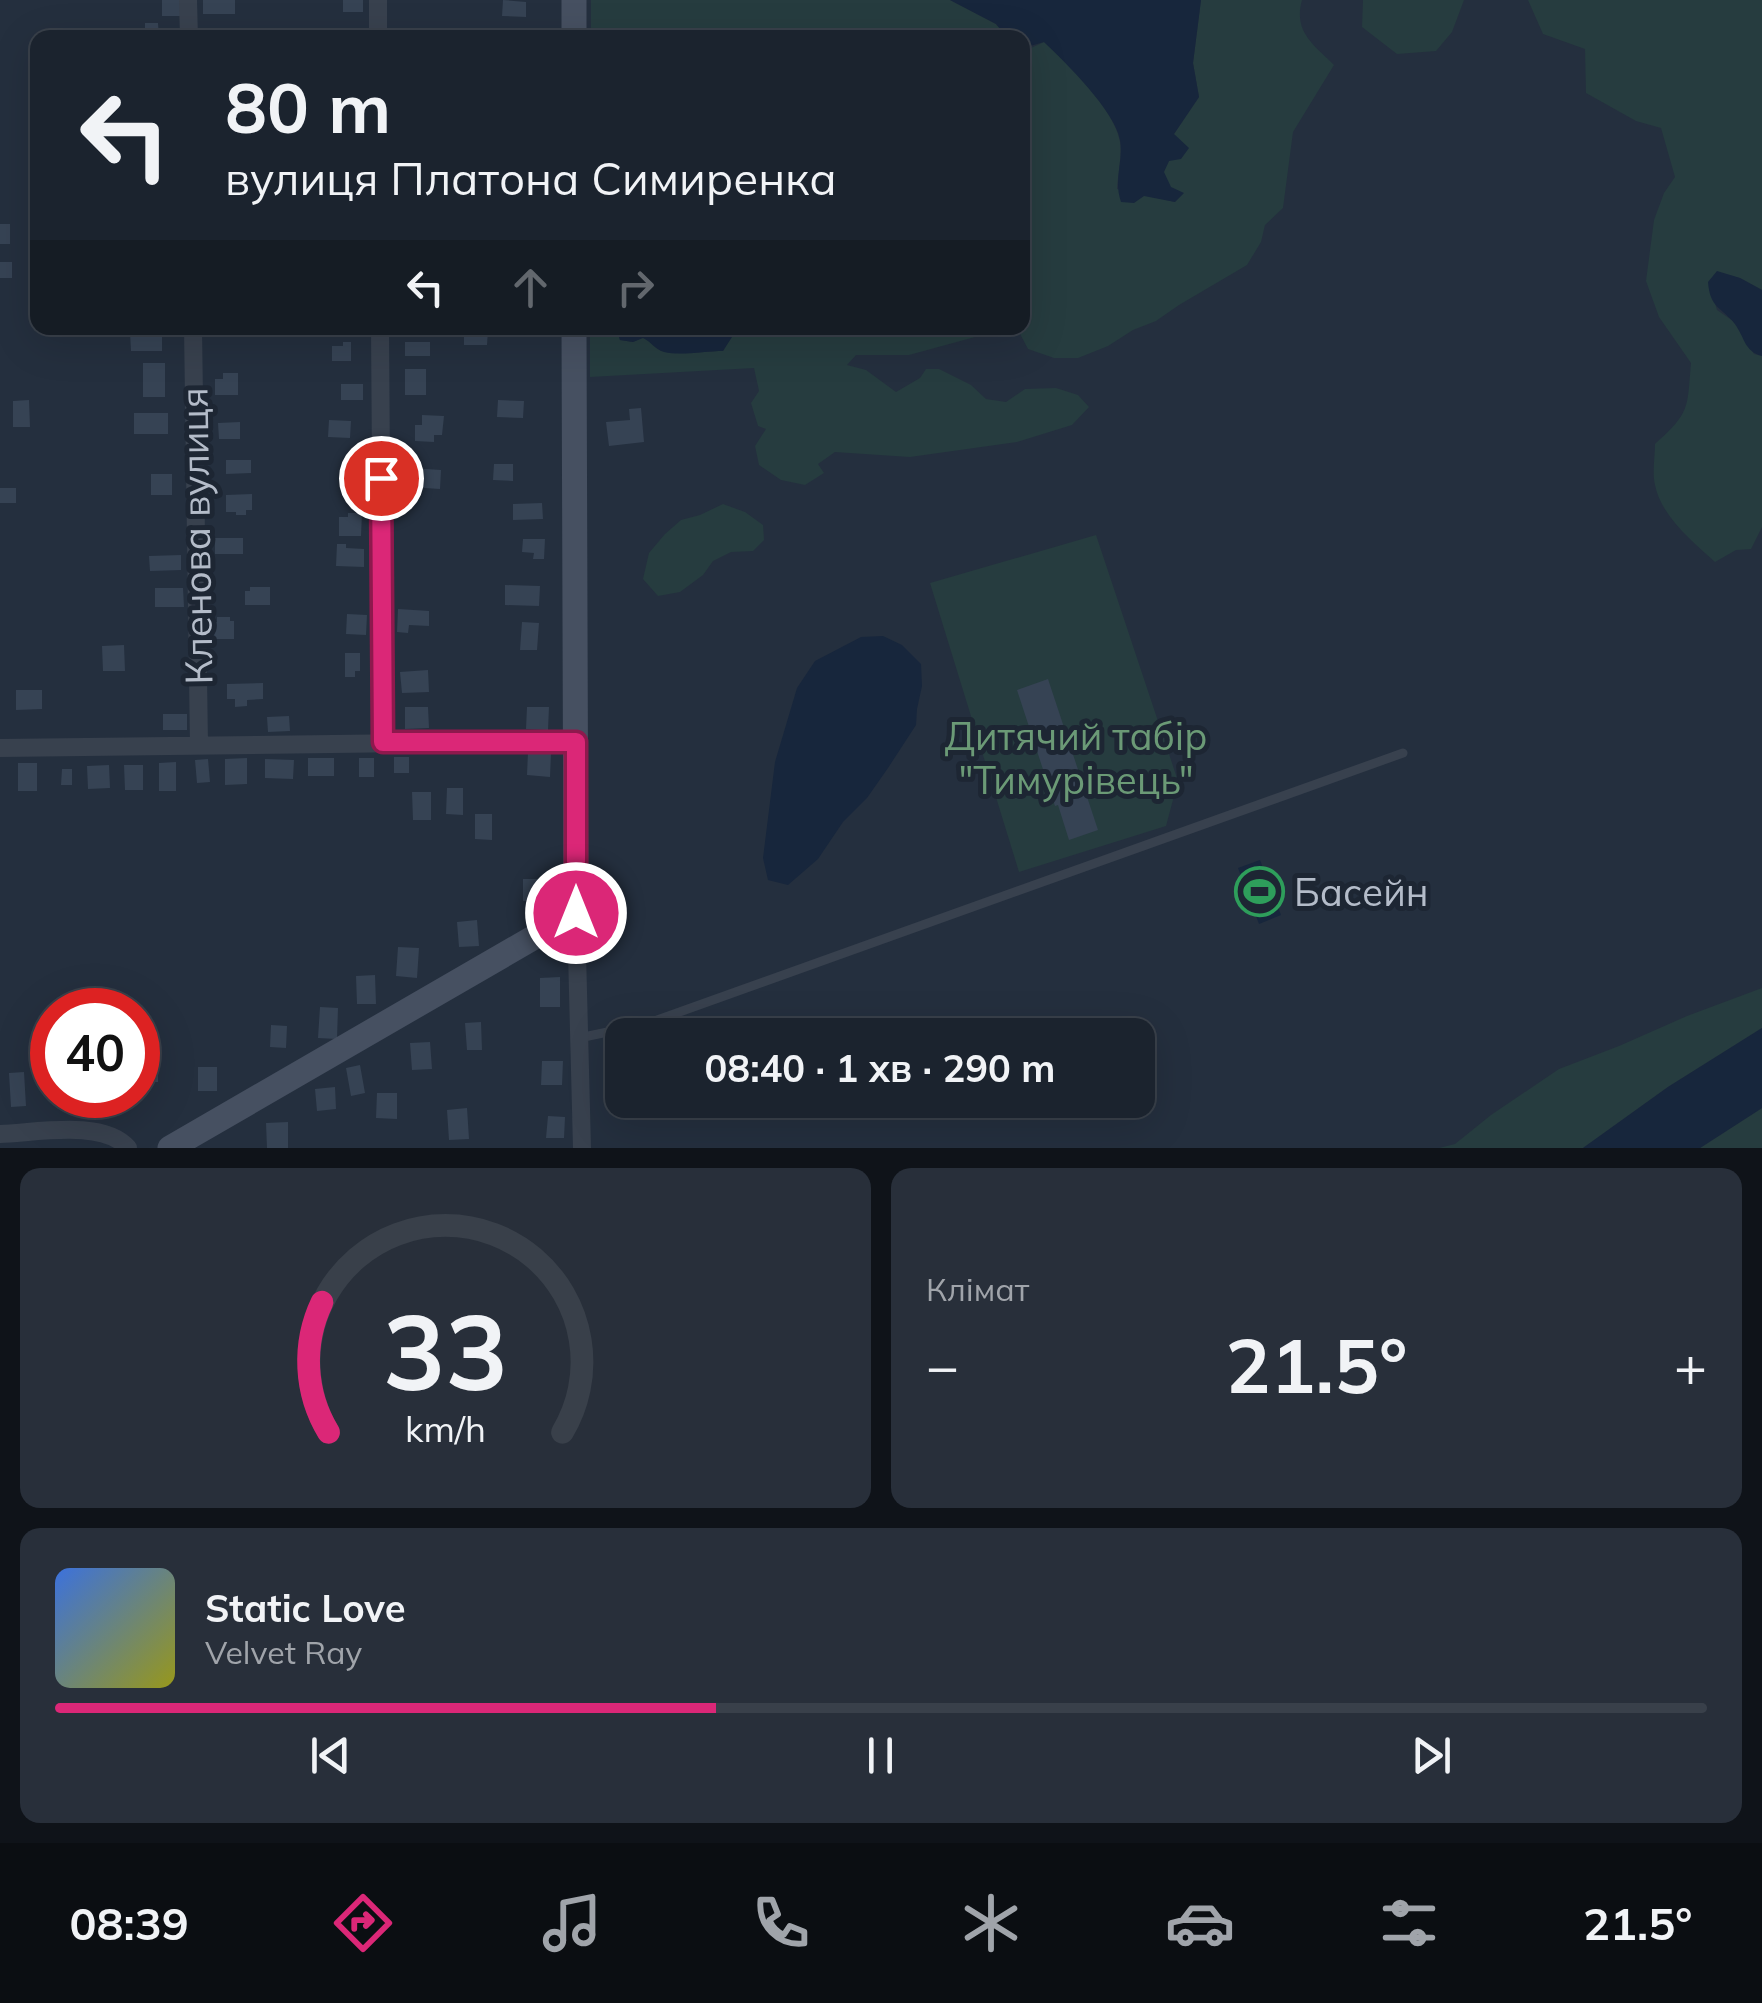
<!DOCTYPE html>
<html lang="uk">
<head>
<meta charset="utf-8">
<style>
  :root { --surface:#1b232e; --page:#282f3a; --text:#f1f3f6; --muted:#a0a4aa; --line:#39404a; --accent:#db2777 }
  body { margin:0; font-family:Mulish,sans-serif; background:var(--page); color:var(--text); height:100vh; display:flex; flex-direction:column; font-size:38px; white-space:nowrap }
  * { box-sizing:border-box; margin:0 }
  p { font-size:32px; color:var(--muted) }
  .icon { flex:none; width:55px; height:55px; fill:none; stroke:currentColor; stroke-width:2; stroke-linecap:round; stroke-linejoin:round }
  .map { position:relative; height:1148px; overflow:hidden }
  .drawer { display:flex; flex-direction:column; gap:20px; padding:20px; background:#0f1319; flex:1 }
  .drawer>* { flex:none }
  .top-card { position:absolute; left:30px; top:30px; width:1000px; height:305px; border-radius:20px; box-shadow:0 10px 40px #0002,0 0 0 2px var(--line); background:#1b232e; color:var(--text); overflow:hidden }
  .speed { position:absolute; left:30px; top:988px; display:flex; gap:20px; font-size:50px; font-weight:700; text-align:center }
  .speed>* { display:grid; place-content:center; width:130px; height:130px; border-radius:50%; background:var(--surface); box-shadow:0 10px 40px #0002,0 0 0 2px var(--line); line-height:1 }
  .speed .limit { border:15px solid #d22; background:#fff; color:#111 }
  .pin { position:absolute; display:grid; place-items:center; width:85px; height:85px; color:#fff; margin:-42px; border:5px solid #fff; border-radius:50%; box-shadow:0 2px 10px #0007 }
  .me { position:absolute; width:110px; margin:-55px; rotate:0deg; stroke-linejoin:round; filter:drop-shadow(0 0 8px #0008) }
  .turn { display:flex; align-items:center; gap:35px; height:210px; padding:0 30px; font-size:45px }
  .turn .icon { width:130px; height:130px; stroke-width:2.5 }
  .turn b { display:block; font-size:70px; line-height:85px }
  .lanes { display:flex; align-items:center; height:95px; padding:0 30px; background:#0003; justify-content:center; gap:50px; direction:ltr }
  .lanes .off { opacity:.35 }
  .big { font-size:75px; font-weight:700; line-height:1.1 }
  .drawer .card { flex:1; display:flex; flex-direction:column; justify-content:center; gap:15px; min-width:0; padding:0 35px; border-radius:20px; background:var(--page) }
  .drawer .dial { align-items:center; gap:0 }
  .dial svg { height:260px; overflow:visible; fill:none; stroke:var(--line); stroke-width:7; stroke-linecap:round; text-anchor:middle }
  .dial text { fill:var(--text); stroke:none }
  .song { display:flex; align-items:center; gap:30px }
  .cover { width:120px; height:120px; border-radius:15px; background:linear-gradient(135deg,hsl(220 70% 55%),hsl(60 70% 35%)) }
  .played { height:10px; border-radius:5px; background:linear-gradient(90deg,var(--accent) 40%,var(--line) 40%) }
  .keys { display:flex; justify-content:space-around; direction:ltr }
  .heat { display:flex; justify-content:space-between; align-items:center; font-size:55px; direction:ltr }
  .drawer .tiles { flex:1; display:grid; gap:20px; grid-template-columns:1fr 1fr }
  .card:last-child { grid-column:span 2 }
  .trip { position:absolute; left:605px; top:1018px; width:550px; height:100px; border-radius:20px; background:var(--surface); box-shadow:0 10px 40px #0002,0 0 0 2px var(--line); font-weight:700; line-height:100px; text-align:center }
  .tabs { display:flex; height:160px; justify-content:space-around; align-items:center; background:#0b0e12; color:var(--muted) }
  .tabs .icon { width:70px; height:70px }
  .tabs .selected { color:var(--accent) }
  .tabs b { font-size:45px; color:var(--text) }
  .map>svg:first-child { display:block }
</style>
</head>
<body>
<div class="map">
<svg width="1762" height="1148" viewBox="0 0 1762 1148">
  <rect width="100%" height="100%" fill="#242f3e"/>
  <path fill="#263c3f" d="M591,0H950L996,24L1007,37L591,38Z
    M1201,0H1302C1293,32 1314,45 1334,65L1293,132L1283,208L1265,225L1261,242L1247,265L1179,305L1156,321L1133,330L1108,346L1078,358H1054L1028,349L1017,328H1022L1023,48H1031L1044,42C1067,63 1116,111 1120,142C1122,156 1118,174 1117,189L1175,202L1163,172L1169,161L1174,134L1199,97L1193,63Z
    M1363,0H1464L1452,32L1436,51L1397,54L1362,27Z
    M1528,0H1762V290L1740,278L1717,272L1709,282L1717,310L1733,321L1754,354L1762,356V527L1751,549L1736,550L1715,562C1693,542 1661,516 1655,485C1652,473 1655,457 1655,444C1691,412 1687,408 1691,363L1659,317L1646,281L1654,220L1664,193L1675,177L1661,128L1636,121L1586,93L1585,49L1543,34Z
    M590,328H616L620,340L633,342L643,337C652,341 654,349 663,351C680,356 705,351 723,351L731,337V328H1008L909,355H856L847,365L866,370L896,392L920,378L926,369H939L971,385L986,399L1006,402L1025,389L1056,388L1078,395L1089,407L1072,425L1017,442L910,457L835,452L818,464L824,473L805,485L781,480L759,465L755,446L766,429L758,426L751,403L759,391L754,368L590,377Z
    M723,504L745,512L763,525L764,540L753,551L731,552L713,561L703,575L680,592L658,596L643,579L649,553L665,534L681,520L700,515Z
    M1096,535L1178,781L1166,826L1019,872L930,583Z
    M1762,988V1028L1668,1087L1583,1148H1439L1455,1144L1491,1115L1559,1069L1619,1046L1687,1016Z
    M1762,1108V1148H1700Z"/>
  <path fill="#17263c" d="M950,0H1201L1193,63L1199,97L1174,134L1189,148L1181,159L1169,161L1164,172L1171,187L1184,193L1175,202L1144,196L1134,203L1121,202C1113,179 1124,161 1120,140C1115,111 1066,63 1044,42L1023,48L1022,38L1007,37L996,24Z
    M1717,271L1740,278L1762,290V356C1744,351 1745,338 1735,324C1722,307 1710,309 1708,282Z
    M616,328H654L658,330L660,328H731L732,337L723,351C705,351 681,356 664,352C654,349 652,342 643,338L633,342L620,340Z
    M883,636L902,645L921,664L922,686L917,709L916,725L888,768L867,798L843,822L818,859L788,885L768,880L763,858L775,762L797,688L815,661L861,637Z
    M1260,860L1281,915L1259,924L1238,868Z
    M1762,1028V1108L1700,1148H1583L1668,1087Z"/>
  <path fill="#364354" d="M162,0H180L181,16H162Z
    M203,0H235V14H203Z
    M343,0H363V12H343Z
    M503,0L526,2V17L502,16Z
    M145,23H158L159,38H131L130,28H145Z
    M360,28V38H341V29Z
    M401,29H421V38H401Z
    M260,31V38H233V32Z
    M0,224H10V244H0Z
    M0,262H12V278H0Z
    M464,330H488L487,345H464Z
    M130,332H162V351H131Z
    M343,342H351V361H332V346H343Z
    M405,342H430V356H405Z
    M143,363H165V397H143Z
    M405,369H426V395H405Z
    M223,373H238V395H215V379H223Z
    M341,384H363V400H341Z
    M29,400L30,427H13V401Z
    M498,400L524,401L523,418L497,417Z
    M641,408L644,442L609,446L606,422L630,420L629,409Z
    M134,413H168V434H134Z
    M422,415L444,416L442,435H434V442L415,441V425H422Z
    M329,420L351,421L350,438L328,437Z
    M240,422V439H219L218,423Z
    M226,460H251V473L226,474Z
    M494,464H513V481L493,480Z
    M411,468L441,470L440,489L410,487Z
    M151,474H172V495H151Z
    M0,488H16V503H0Z
    M252,494V510H246V515H236V512H226V495Z
    M542,503L543,519L513,520V504Z
    M348,513H362L361,536H339V517H348Z
    M215,538H243V554H215Z
    M523,539H545L544,559H533L534,553L522,552Z
    M337,544H346V548L364,549V567L336,566Z
    M181,555V570L150,571L149,556Z
    M505,585L540,586L539,606L505,605Z
    M250,587H270V605H245V591H250Z
    M155,588H183L184,607H155Z
    M398,609L429,611V626L409,625L408,633L397,632Z
    M347,614L367,615L366,635L346,634Z
    M217,617H230V621H234V639H210L209,622H217Z
    M522,622L539,623L537,650H520Z
    M124,645L125,671H103L102,646Z
    M345,653H360V671H355V677H345Z
    M428,670L429,692L402,693L400,672Z
    M1048,679L1098,830L1069,840L1058,805L1055,806L1017,690Z
    M263,683V699L247,700V706L235,707V699H227V684Z
    M16,690H42V709L16,710Z
    M405,707H428L429,728L405,729Z
    M527,707H549L548,730L526,729Z
    M163,714H187V730H163Z
    M289,716L290,731L268,732L267,717Z
    M528,752L551,753L550,777L527,775Z
    M394,757H409V773H394Z
    M247,758V784L225,785V759Z
    M308,758H334V776H308Z
    M359,758H374V777H359Z
    M208,759L210,782L197,783L195,760Z
    M265,759L294,760L293,779L265,778Z
    M176,762V791H159V763Z
    M18,763H37V791H18Z
    M109,765L110,788L88,789L87,766Z
    M124,765H143V790H125Z
    M62,769H72V785H61Z
    M447,788H463V815L446,814Z
    M412,792H431V820H413Z
    M475,814H492V840L475,839Z
    M523,879H540V902L523,901Z
    M477,920L479,946L459,947L457,922Z
    M398,947L419,948L417,978L396,976Z
    M375,975L376,1004H357L356,976Z
    M560,977V1007H540V978Z
    M320,1007L338,1008L337,1039L318,1038Z
    M481,1022L482,1050H467L465,1023Z
    M271,1025L287,1026L286,1048L270,1047Z
    M430,1042L432,1069L412,1070L410,1043Z
    M158,1055V1082H141L140,1056Z
    M542,1061H563L562,1085H541Z
    M360,1065L365,1093L351,1096L346,1068Z
    M198,1067H217V1091H198Z
    M24,1072L26,1106L11,1107L9,1073Z
    M335,1087L336,1109L317,1111L315,1089Z
    M377,1093H397V1119L376,1118Z
    M467,1108L469,1139L449,1140L447,1110Z
    M548,1116L565,1117L564,1138H546Z
    M288,1122V1148H267L266,1123Z"/>
  <g fill="none" stroke-linecap="round" stroke-linejoin="round">
    <path stroke="#38414e" stroke-width="9" d="M579,1038L646,1024L1403,753"/>
    <path stroke="#38414e" stroke-width="18" d="M188,0L189,38
      M378,0V38
      M193,328L199,745
      M380,328L383,742
      M0,748L576,741
      M576,913L582,1148
      M0,1134C35,1133 103,1119 128,1148"/>
    <path stroke="#465061" stroke-width="25" d="M574,38V0
      M170,1148L576,913L574,328"/>
  </g>
  <g fill="none" stroke-linecap="round" stroke-linejoin="round">
    <defs>
      <path id="route" d="M381,478L383,742H576V913"/>
    </defs>
    <use href="#route" stroke="#8e194d" stroke-width="25"/>
    <use href="#route" stroke="#db2777" stroke-width="18"/>
  </g>
  <defs>
    <symbol id="stadium-ring" viewBox="-11 -11 22 22"><circle r="9.5" fill="#1d2633" stroke="#2e9e5b" stroke-width="1.5"/><path d="M0-5a6.5 5 0 1 0 0 10a6.5 5 0 1 0 0-10ZM-3.5-1.8h7v3.6h-7Z" fill="#2e9e5b"/></symbol>
  </defs>
  <g fill-rule="evenodd">
    <use href="#stadium-ring" x="1232" y="864" width="55" height="55"/>
  </g>
  <g text-anchor="middle" dominant-baseline="central" stroke-width="10" stroke-linejoin="round" paint-order="stroke">
    <g font-size="38" fill="#b4bcc9" stroke="#1d2633">
      <text transform="translate(196 536) rotate(-91)">Кленова вулиця</text>
    </g>
    <g font-size="38" fill="#6b9a76" stroke="#1d2633">
      <text x="1076" y="736">Дитячий табір<tspan x="1076" dy="44">"Тимурівець"</tspan></text>
    </g>
    <g font-size="38" fill="#b4bcc9" stroke="#1d2633" text-anchor="start">
      <text x="1294" y="892">Басейн</text>
    </g>
  </g>
</svg>
<div class="speed"><div class="limit">40</div></div>
<div class="pin" style="left:381px;top:478px;background:#d93025"><svg class="icon" aria-label="arrive" viewBox="0 0 24 24"><path d="M6 21V4h12l-3 4 3 4H6"/></svg></div>
<svg class="me" style="left:576px;top:913px" viewBox="-20 -20 40 40"><circle r="17" fill="#db2777" stroke="#fff" stroke-width="3"/><path d="M0-11L8 9 0 5-8 9z" fill="#fff"/></svg>
<div class="trip">08:40 · 1 хв · 290 m</div>
<div class="top-card">
<div class="turn"><svg class="icon" aria-label="left" viewBox="0 0 24 24"><path d="M17 20v-9H6M10 6l-5 5 5 5"/></svg><div><b>80 m</b>вулиця Платона Симиренка</div></div>
<div class="lanes"><svg class="icon" aria-label="left" viewBox="0 0 24 24"><path d="M17 20v-9H6M10 6l-5 5 5 5"/></svg><svg class="icon off" aria-label="ahead" viewBox="0 0 24 24"><path d="M12 20V5M6 11l6-6 6 6"/></svg><svg class="icon off" aria-label="right" viewBox="0 0 24 24"><path d="M7 20v-9h11M14 6l5 5-5 5"/></svg></div>
</div>
</div>
<section class="drawer">
<div class="tiles">
<div class="card dial"><svg viewBox="0 0 100 80">
<path d="M14 69A42 42 0 1 1 86 69"/>
<path d="M14 69A42 42 0 0 1 12 29" stroke="#db2777"/>
<text x="50" y="56" font-size="32" font-weight="700">33</text>
<text x="50" y="72" font-size="11">km/h</text>
</svg></div>
<div class="card"><p>Клімат</p>
<div class="heat"><a>−</a><b class="big">21.5°</b><a>+</a></div>
</div>
<div class="card">
<div class="song"><i class="cover"></i><div><b>Static Love</b><p>Velvet Ray</p></div></div>
<div class="played"></div>
<div class="keys"><svg class="icon" aria-label="previous" viewBox="0 0 24 24"><path d="M18 5L8 12l10 7zM5 5v14"/></svg><svg class="icon" aria-label="pause" viewBox="0 0 24 24"><path d="M8 5v14M16 5v14"/></svg><svg class="icon" aria-label="next" viewBox="0 0 24 24"><path d="M6 5l10 7-10 7zM19 5v14"/></svg></div>
</div>
</div>
</section>
<nav class="tabs">
<b>08:39</b>
<svg class="icon selected" aria-label="directions" viewBox="0 0 24 24"><path d="M12 3l9 9-9 9-9-9zM9 14v-3h6M13 9l2 2-2 2"/></svg>
<svg class="icon" aria-label="music" viewBox="0 0 24 24"><path d="M9 18V5l10-2v13"/><circle cx="6" cy="18" r="3"/><circle cx="16" cy="16" r="3"/></svg>
<svg class="icon" aria-label="phone" viewBox="0 0 24 24"><path d="M5 4h4l2 5-3 2q2 4 5 5l2-3 5 2v4C11 20 4 13 5 4z"/></svg>
<svg class="icon" aria-label="climate" viewBox="0 0 24 24"><path d="M12 3v18M4 7l16 10M4 17L20 7"/></svg>
<svg class="icon" aria-label="car" viewBox="0 0 24 24"><path d="M5 17H2v-5l4-1 3-4h7l3 4 3 1v5h-3M9 17h6M6 11h13"/><circle cx="7" cy="17" r="2"/><circle cx="17" cy="17" r="2"/></svg>
<svg class="icon" aria-label="filters" viewBox="0 0 24 24"><path d="M4 7h16M4 17h16"/><circle cx="9" cy="7" r="2"/><circle cx="15" cy="17" r="2"/></svg>
<b>21.5°</b>
</nav>
</body>
</html>
